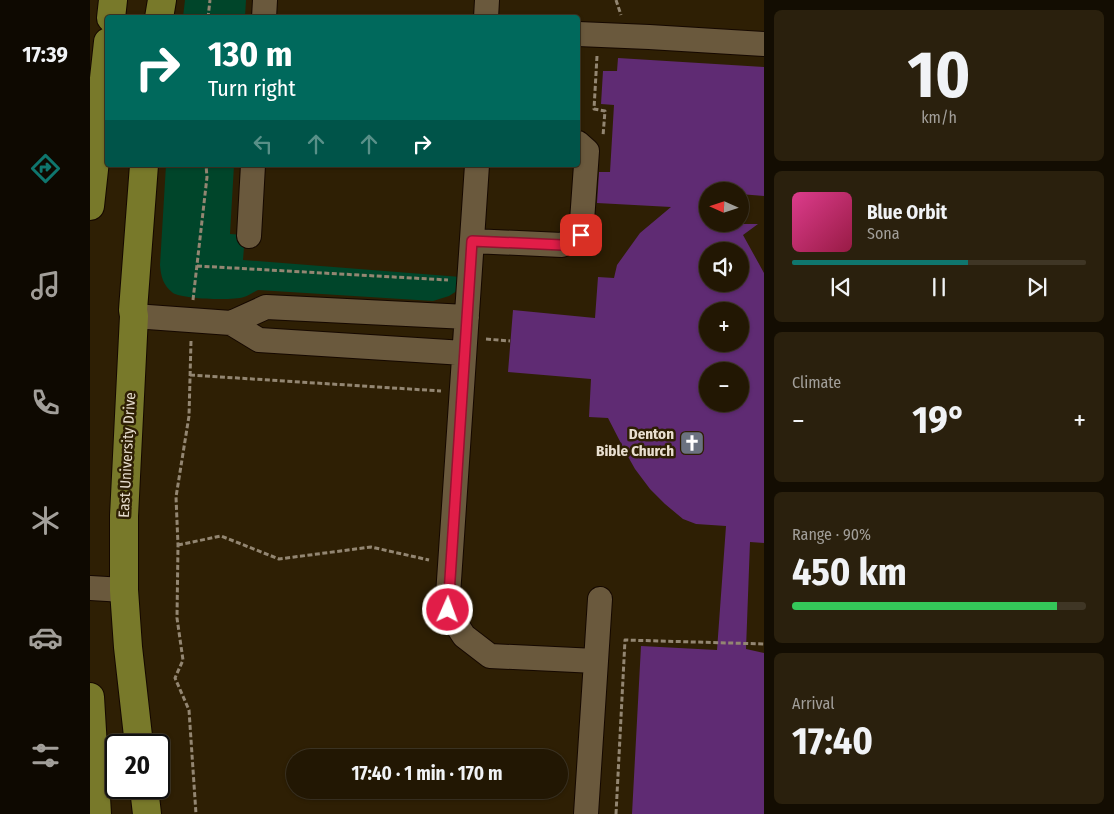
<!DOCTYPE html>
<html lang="en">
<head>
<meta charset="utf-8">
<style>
  :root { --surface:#221703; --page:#2a200d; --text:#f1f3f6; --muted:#a29f9a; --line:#3f3625; --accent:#0f766e }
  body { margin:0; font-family:"Fira Sans Condensed",sans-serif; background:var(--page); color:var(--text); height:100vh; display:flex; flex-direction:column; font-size:19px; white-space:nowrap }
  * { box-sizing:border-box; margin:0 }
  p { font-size:16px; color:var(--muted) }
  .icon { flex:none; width:28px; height:28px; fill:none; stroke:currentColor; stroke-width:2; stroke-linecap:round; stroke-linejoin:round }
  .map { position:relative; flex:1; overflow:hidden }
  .details { display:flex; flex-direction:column; gap:10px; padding:10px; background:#130d02; width:350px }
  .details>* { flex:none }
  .hud { position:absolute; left:15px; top:15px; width:475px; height:152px; border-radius:5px; box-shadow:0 1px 4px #0004,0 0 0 1px var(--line); background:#00695c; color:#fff; overflow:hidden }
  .needle { width:32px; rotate:273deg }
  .tools { position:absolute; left:609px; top:182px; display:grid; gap:10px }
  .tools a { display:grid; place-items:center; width:50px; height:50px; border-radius:50%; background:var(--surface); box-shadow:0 1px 4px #0004,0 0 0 1px var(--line); font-size:25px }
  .speed { position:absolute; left:15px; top:734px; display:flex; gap:10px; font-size:25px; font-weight:700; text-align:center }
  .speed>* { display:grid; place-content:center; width:65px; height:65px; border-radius:50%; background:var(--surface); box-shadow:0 1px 4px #0004,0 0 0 1px var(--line); line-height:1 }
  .speed .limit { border:2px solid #111; border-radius:8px; background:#fff; color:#111 }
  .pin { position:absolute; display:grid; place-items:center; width:42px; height:42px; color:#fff; margin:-21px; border-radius:10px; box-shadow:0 2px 8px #0006 }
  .me { position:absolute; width:55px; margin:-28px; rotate:2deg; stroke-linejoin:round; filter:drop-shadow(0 0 4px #0008) }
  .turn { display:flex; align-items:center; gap:18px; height:105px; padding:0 20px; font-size:22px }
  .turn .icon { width:65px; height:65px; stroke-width:2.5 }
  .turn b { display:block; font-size:35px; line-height:42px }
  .lanes { display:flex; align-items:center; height:48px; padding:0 20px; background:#0003; justify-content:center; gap:25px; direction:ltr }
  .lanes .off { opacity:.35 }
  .big { font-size:38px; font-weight:700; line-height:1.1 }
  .details .card { flex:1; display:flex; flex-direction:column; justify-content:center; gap:8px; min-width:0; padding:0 18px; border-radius:8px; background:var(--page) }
  .details .dial { align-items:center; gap:0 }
  .dial b { font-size:65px; line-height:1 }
  .song { display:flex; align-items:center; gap:15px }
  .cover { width:60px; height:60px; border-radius:8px; background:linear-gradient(135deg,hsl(330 70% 55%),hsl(340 70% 35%)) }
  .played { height:5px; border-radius:2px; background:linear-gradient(90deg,var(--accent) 60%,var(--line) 60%) }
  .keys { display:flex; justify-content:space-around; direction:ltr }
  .heat { display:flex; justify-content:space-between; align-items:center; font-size:28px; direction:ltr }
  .charge { height:8px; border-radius:4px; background:linear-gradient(90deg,#34c759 90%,var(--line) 0) }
  .trip { position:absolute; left:196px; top:749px; width:282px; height:50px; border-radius:25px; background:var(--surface); box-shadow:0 1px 4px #0004,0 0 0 1px var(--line); font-weight:700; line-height:50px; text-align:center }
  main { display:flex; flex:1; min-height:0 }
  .tabs { display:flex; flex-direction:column; width:90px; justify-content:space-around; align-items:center; background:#0e0901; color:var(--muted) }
  .tabs .icon { width:35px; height:35px }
  .tabs .selected { color:var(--accent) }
  .tabs b { font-size:22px; color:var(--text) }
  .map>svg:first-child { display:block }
</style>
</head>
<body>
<main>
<nav class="tabs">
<b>17:39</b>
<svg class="icon selected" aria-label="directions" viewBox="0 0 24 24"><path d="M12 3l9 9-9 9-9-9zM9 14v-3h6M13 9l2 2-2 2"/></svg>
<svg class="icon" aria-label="music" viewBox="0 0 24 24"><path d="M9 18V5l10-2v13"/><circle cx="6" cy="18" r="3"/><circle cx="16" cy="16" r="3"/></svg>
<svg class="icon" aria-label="phone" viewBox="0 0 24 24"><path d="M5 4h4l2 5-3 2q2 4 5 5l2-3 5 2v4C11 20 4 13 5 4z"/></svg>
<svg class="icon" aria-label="climate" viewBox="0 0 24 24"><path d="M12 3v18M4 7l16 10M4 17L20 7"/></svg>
<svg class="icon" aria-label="car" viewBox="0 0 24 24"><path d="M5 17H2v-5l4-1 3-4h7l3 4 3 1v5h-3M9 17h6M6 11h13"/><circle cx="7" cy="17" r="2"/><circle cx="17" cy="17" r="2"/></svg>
<svg class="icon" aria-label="filters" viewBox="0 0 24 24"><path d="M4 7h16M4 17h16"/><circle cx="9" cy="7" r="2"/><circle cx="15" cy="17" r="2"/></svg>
</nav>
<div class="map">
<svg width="674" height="814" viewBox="0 0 674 814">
  <rect width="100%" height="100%" fill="#2e1f04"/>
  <path fill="#00452a" d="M95,0H156L155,17H93Z
    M76,165H144L140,234L155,235L153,260L371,277L370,289L359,296L343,301L168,290C163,292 158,296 154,297C142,301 92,299 83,293C73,285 71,277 70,265Z"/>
  <path fill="#5f2b73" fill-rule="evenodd" d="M528,58L674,67V196L650,194V191H618V224H668L653,235L674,273V543L660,542L656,649L674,653V814H542L551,646L627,650L636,526L606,524L593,519L575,504L560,489L545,469L536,453L518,418L499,417L501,379L418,372L423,310L505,318L508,277L524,278L527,265L550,233L581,207L507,203L509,172H520L524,105L511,104L513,71H527ZM618,251H650V284H618ZM618,311H650V344H618ZM618,371H650V404H618Z"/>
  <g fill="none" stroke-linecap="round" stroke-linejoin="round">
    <defs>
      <path id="minor" d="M174,18L175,0
        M396,18L397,0
        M488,34L559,37L674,44
        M387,165L357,610L374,636L400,656L506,661L496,814
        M159,236L163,165
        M382,241L472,245L491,235L497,151L488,143
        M44,316L141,323L169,340L374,353
        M141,323L176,307L377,317
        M0,588L34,590
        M506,661L510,599"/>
      <path id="major" d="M21,18L23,0
        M69,18L72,0
        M0,206L18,42
        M0,697L7,814
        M49,745L38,647L34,590V516L44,316L43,310L54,165
        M54,788L57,814"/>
    </defs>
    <use href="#minor" stroke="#150800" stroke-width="26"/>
    <use href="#major" stroke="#150800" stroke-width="30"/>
    <path stroke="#938672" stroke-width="3" stroke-dasharray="5 2.5" stroke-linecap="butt" d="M526,0L531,15
      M118,18L120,0
      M507,56L504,109L515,111L513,136
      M107,266L358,280
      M103,300L117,177L116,165
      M396,339L420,341
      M101,341L99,416L86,497L88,545L87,618L93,660L85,678L99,710L106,814
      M100,375L351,391
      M88,545L131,536L189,559L281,547L339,560
      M526,814L535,640L674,644"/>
    <use href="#minor" stroke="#6a593d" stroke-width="24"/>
    <use href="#major" stroke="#78792a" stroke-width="28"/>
  </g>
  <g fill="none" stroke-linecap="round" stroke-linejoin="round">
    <defs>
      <path id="route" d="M358,610L382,241L472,245L491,235"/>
    </defs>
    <use href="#route" stroke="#92132f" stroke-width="12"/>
    <use href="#route" stroke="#e11d48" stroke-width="9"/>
  </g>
  <defs>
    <symbol id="church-square" viewBox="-11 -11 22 22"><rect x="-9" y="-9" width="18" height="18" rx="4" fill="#6b7280" stroke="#2e1f04"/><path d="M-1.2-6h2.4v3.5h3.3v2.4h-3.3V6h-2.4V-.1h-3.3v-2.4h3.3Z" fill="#fff"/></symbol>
  </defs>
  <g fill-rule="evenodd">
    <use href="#church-square" x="588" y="429" width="28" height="28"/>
  </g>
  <g text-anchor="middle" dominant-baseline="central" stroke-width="5" stroke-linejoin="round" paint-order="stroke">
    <g font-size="15" font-weight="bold" fill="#e9dfd0" stroke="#2e1f04" text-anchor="end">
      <text x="584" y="434">Denton<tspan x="584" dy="17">Bible Church</tspan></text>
    </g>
    <g font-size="15" fill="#e9dfd0" stroke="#2e1f04">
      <text transform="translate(37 455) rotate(-87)">East University Drive</text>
    </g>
  </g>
</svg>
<div class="tools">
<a><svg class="needle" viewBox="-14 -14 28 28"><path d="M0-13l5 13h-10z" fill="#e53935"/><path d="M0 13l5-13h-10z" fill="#a29f9a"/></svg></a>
<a><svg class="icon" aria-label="sound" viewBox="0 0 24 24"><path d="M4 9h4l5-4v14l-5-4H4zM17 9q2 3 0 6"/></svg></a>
<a>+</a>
<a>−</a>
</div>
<div class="speed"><div class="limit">20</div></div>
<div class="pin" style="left:491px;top:235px;background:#d93025"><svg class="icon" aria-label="arrive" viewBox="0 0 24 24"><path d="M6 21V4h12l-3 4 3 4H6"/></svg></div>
<svg class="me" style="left:358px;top:610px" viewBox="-20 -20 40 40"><circle r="17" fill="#e11d48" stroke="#fff" stroke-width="3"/><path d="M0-11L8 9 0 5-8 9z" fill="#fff"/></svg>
<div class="trip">17:40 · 1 min · 170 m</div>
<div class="hud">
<div class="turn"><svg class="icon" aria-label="right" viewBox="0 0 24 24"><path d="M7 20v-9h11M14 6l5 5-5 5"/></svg><div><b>130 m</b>Turn right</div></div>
<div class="lanes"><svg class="icon off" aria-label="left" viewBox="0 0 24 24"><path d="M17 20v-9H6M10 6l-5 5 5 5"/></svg><svg class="icon off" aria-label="ahead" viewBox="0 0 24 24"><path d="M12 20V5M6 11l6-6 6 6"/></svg><svg class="icon off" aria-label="ahead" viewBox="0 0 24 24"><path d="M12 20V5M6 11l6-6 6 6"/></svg><svg class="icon" aria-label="right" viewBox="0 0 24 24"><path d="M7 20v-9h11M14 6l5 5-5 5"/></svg></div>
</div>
</div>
<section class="details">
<div class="card dial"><b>10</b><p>km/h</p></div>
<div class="card">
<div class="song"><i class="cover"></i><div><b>Blue Orbit</b><p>Sona</p></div></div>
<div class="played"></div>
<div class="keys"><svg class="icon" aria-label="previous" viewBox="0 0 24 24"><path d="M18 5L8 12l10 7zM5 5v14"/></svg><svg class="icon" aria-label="pause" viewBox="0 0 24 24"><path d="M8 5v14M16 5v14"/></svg><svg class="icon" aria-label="next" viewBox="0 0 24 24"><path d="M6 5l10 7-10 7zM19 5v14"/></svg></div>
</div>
<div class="card"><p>Climate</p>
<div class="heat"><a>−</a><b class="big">19°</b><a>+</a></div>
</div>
<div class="card"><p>Range · 90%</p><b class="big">450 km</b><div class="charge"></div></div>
<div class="card"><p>Arrival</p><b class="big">17:40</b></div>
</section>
</main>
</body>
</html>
